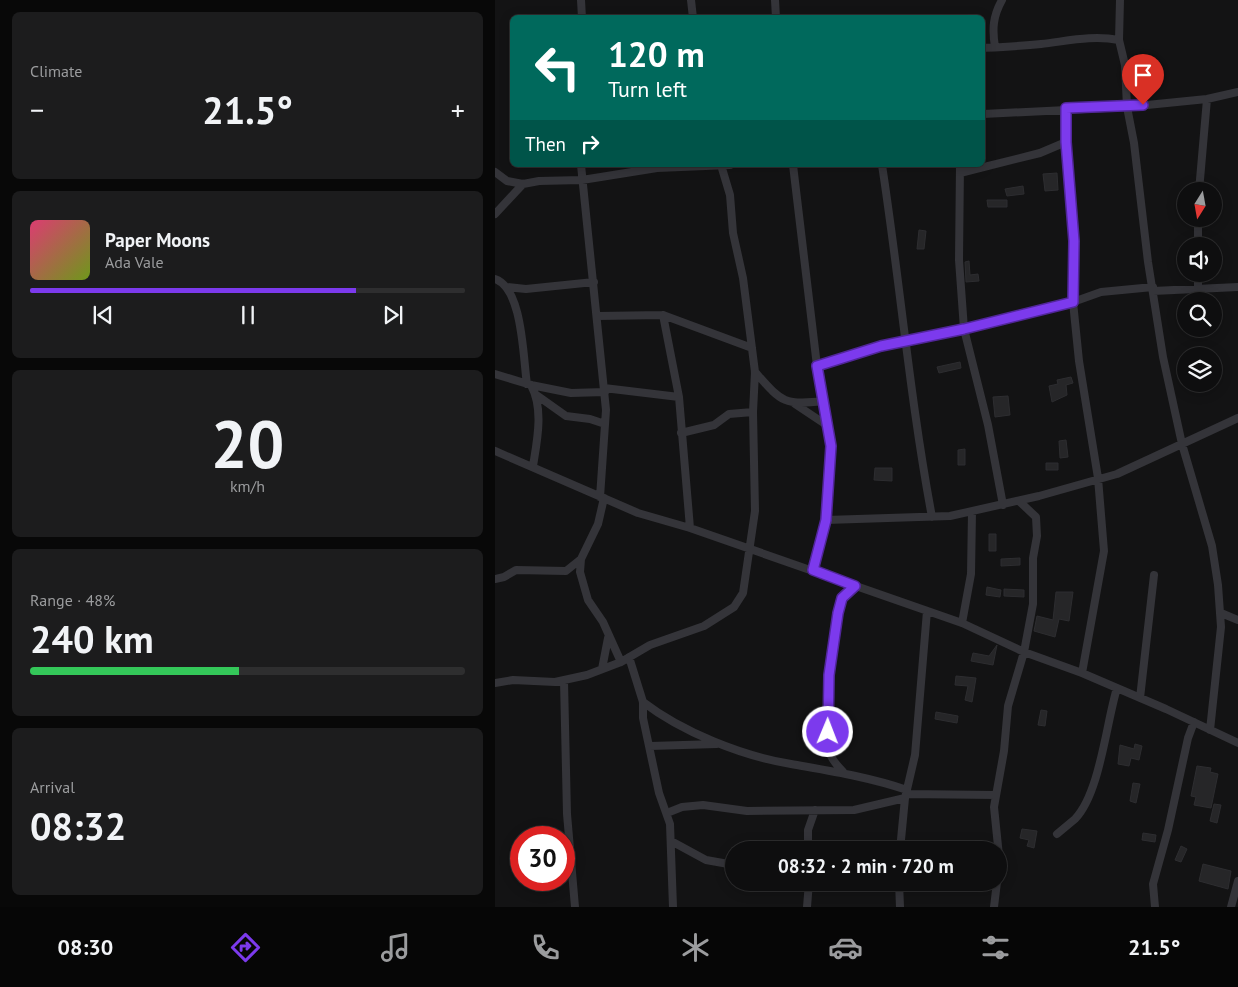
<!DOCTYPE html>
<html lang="en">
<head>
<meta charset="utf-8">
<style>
  :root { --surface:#0e0e0f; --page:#1c1c1d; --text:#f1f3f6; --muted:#9b9c9e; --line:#2e2e2f; --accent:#7c3aed }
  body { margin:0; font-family:"PT Sans",sans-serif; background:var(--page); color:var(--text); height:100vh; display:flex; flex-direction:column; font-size:19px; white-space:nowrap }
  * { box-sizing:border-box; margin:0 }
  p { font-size:16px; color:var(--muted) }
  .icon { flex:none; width:28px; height:28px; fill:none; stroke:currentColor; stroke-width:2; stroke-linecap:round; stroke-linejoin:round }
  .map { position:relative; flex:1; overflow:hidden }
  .panel { display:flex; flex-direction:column; gap:12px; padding:12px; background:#080808; width:495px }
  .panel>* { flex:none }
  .guide { position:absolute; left:15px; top:15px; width:475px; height:152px; border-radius:8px; box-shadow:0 2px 12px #0003,0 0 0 1px var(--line); background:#00695c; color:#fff; overflow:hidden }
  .needle { width:32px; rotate:191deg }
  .fabs { position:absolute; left:682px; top:182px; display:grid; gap:10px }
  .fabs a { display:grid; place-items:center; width:45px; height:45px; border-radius:50%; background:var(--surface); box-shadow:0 2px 12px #0003,0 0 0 1px var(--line); font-size:25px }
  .speed { position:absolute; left:15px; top:826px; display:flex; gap:10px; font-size:25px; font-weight:700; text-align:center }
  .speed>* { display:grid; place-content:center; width:65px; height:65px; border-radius:50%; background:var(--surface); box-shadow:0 2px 12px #0003,0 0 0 1px var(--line); line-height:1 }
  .speed .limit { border:8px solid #d22; background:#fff; color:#111 }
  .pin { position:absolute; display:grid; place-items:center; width:42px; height:42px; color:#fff; margin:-51px -21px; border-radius:50% 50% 50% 0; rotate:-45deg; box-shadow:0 0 5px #0007 }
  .pin .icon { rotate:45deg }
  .me { position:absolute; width:55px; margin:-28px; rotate:1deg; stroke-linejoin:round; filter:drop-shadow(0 0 4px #0008) }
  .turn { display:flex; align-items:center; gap:18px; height:105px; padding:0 15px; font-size:22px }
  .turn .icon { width:65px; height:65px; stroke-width:2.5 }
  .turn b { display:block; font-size:35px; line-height:42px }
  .then { display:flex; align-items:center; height:48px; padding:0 15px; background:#0003; gap:10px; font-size:19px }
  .big { font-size:38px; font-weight:800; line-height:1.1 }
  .panel .card { flex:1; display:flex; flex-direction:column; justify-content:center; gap:8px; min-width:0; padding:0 18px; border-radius:8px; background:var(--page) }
  .panel .dial { align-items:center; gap:0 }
  .dial b { font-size:65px; line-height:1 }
  .song { display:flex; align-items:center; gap:15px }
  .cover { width:60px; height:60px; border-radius:8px; background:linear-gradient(135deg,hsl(340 70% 55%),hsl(80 70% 35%)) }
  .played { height:5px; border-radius:2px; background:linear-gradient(90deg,var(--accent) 75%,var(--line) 75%) }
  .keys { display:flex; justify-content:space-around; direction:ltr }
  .heat { display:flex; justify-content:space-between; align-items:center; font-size:28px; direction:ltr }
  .charge { height:8px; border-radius:4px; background:linear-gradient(90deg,#34c759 48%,var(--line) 0) }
  .trip { position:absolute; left:230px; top:841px; width:282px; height:50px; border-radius:25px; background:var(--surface); box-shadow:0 2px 12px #0003,0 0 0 1px var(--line); font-weight:800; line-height:50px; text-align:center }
  .tabs { display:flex; height:80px; justify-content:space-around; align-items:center; background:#060606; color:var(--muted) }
  .tabs .icon { width:35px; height:35px }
  .tabs .current { color:var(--accent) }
  .tabs b { font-size:22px; color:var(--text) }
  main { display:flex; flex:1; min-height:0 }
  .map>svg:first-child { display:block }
</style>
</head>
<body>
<main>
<section class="panel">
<div class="card"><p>Climate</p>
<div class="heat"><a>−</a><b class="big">21.5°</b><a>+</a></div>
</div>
<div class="card">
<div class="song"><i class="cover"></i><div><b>Paper Moons</b><p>Ada Vale</p></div></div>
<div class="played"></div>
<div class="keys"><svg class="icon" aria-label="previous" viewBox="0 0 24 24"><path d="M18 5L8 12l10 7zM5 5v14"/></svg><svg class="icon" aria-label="pause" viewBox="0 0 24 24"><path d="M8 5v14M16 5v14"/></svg><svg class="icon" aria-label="next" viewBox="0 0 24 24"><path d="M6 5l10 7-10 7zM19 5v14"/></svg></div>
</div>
<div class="card dial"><b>20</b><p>km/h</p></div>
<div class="card"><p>Range · 48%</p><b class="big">240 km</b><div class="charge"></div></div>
<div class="card"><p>Arrival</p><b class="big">08:32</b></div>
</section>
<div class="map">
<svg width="743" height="907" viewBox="0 0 743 907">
  <rect width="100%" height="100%" fill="#131314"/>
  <path fill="#262628" stroke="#2d2d30" d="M562,173L563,190L550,191L548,174Z
    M528,186L529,194L512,196L510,189Z
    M492,200H512V207H493Z
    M424,230L431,231L429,249H422Z
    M474,261L475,275L483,274L484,281L471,282L470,262Z
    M465,362L466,368L444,373L442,367Z
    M576,377L578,383L571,385L572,395L557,402L554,386L563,384L562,380Z
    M513,396L515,415L500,417L498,397Z
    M571,440L573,457L565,458L564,441Z
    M470,449V465H463V450Z
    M551,463H563V470H551Z
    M380,468H397V481L379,480Z
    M494,534H501V551H494Z
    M525,558V565L506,566V559Z
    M492,587L506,590L505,597L491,595Z
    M509,589L529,590V597L509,596Z
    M561,592H578L574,621L564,619L560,637L539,631L542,616L558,620Z
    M502,645L498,665L476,661L478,653L494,656Z
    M461,676L481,678L477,702L470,700L473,686L460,685Z
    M546,710L552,711L550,726L543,725Z
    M441,712L463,716L462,723L440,719Z
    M640,744L647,746L644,760L636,758L634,766L623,764L625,745L639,749Z
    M702,766L716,768L715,772L723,774L716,808L699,805L701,797L696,796Z
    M638,783L645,784L641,803L635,801Z
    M719,804L726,805L722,823L715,821Z
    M527,829L542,831L539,848L532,846L534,840L525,838Z
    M648,833L661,835L660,842L647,840Z
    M686,846L692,849L686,862L680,860Z
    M708,864L736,871L733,889L704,881Z"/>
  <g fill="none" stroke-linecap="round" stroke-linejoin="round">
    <path stroke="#343439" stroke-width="8" d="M86,0L87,18
      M196,0L198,18
      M280,0L281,18
      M625,0L624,40L630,65L632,107L639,143L653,262L668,357L687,444L717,546L723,585L726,627L715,730
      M500,47C497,29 498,16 507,0
      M488,48C507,47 527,46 546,44C573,41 597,35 624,40
      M571,109V142L579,241L578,302L584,361L603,478L609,551L587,673
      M488,114L632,107L712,99L743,92
      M86,165L111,410L105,497
      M298,165L322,366L336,446L331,520L318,570
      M387,165C405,282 415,400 437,517
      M465,165L464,260L469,329L493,425L508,505
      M0,172L12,181L28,184L44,181L87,180L162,168L235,165
      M465,173L545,153L571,142
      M704,191L712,99
      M0,214L28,184
      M703,246V219
      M0,279C28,288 28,359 32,384
      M12,287L31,289L99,282
      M703,290V274
      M658,291L743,287
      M168,315L184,397L195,528
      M103,316L168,315L257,348
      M322,366L371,350L492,324L578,302L606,292L658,287
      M260,372C286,401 288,406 328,401
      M0,374L36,385L76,393L110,392
      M36,385C49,409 42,441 38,466
      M109,388L184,397
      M40,394L71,416L95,419L110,424
      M300,404L333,426
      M186,433L219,425L234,414L258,412
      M0,451L143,513L195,528L467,623L529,652L587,673L671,709L743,743
      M109,498L103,524L86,559L85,572L93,600L108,622L126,662
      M331,520L455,516L544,496L622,474L743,418
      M0,579L9,577L21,570L71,571L86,559
      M726,613L743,620
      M467,623L476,574L477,512
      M134,657L148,702V718L164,793L175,824L178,907
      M107,669L113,638
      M69,681L72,814L80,907
      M0,683L18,680L60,682L92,675L126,662L155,645L209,626L239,607L248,593L260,511L258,412L260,372L248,278L238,233L235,195L226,165
      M645,698L659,575
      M148,702C187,732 247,756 296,764C335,771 374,777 412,790
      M155,746L222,744
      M349,773C344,767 336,760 334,751C327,726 337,623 347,599C350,593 355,590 360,586
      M411,794L501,795
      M172,813L187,807L208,805L252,811L359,810L410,798
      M562,834C568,829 574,824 580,819C605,793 611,724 622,688
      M176,841L211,860L239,865
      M313,850V830L320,810
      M405,850L410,798L420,755L432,611
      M504,856L499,807L509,751L513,706L529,652L538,604V558L542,536L541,517L524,501
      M404,882L405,907
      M312,907L314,882
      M499,907L502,882
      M660,907L658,884L673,830L693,738L699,722
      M736,907L743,881"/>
  </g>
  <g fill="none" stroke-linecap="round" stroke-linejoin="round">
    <defs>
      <path id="route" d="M333,732L334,675L343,613L347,598L360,586L318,570L331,520L336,446L322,366L386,346L469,329L578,302L579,241L571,142V108L648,105"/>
    </defs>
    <use href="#route" stroke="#51269a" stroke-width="12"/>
    <use href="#route" stroke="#7c3aed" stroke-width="9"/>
  </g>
</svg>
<div class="fabs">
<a><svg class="needle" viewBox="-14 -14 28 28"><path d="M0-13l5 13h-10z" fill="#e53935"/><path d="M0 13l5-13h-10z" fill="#9b9c9e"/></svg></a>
<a><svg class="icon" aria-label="sound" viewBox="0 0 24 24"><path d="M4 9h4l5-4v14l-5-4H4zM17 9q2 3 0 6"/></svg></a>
<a><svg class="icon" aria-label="search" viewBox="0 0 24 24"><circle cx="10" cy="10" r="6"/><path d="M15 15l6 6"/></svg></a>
<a><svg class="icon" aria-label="layers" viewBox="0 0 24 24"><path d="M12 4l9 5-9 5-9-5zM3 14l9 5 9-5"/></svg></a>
</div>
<div class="speed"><div class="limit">30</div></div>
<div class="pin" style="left:648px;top:105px;background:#d93025"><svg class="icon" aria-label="arrive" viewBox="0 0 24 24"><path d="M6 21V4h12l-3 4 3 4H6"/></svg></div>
<svg class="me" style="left:333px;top:732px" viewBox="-20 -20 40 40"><circle r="17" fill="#7c3aed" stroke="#fff" stroke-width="3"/><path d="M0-11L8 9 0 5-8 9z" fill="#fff"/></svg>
<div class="trip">08:32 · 2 min · 720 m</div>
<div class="guide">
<div class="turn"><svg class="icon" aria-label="left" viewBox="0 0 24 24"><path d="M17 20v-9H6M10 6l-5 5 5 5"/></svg><div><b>120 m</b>Turn left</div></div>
<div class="then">Then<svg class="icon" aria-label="right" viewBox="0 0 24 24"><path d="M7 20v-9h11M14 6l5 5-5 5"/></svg></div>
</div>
</div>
</main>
<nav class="tabs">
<b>08:30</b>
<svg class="icon current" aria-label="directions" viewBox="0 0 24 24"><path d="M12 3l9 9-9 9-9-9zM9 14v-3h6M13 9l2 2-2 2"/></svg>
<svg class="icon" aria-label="music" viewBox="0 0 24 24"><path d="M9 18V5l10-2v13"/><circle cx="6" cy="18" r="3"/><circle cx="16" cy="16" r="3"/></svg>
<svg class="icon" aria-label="phone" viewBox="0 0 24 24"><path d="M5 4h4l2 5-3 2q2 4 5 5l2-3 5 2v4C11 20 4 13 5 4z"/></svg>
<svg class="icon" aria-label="climate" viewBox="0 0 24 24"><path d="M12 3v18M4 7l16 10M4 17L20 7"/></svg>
<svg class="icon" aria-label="car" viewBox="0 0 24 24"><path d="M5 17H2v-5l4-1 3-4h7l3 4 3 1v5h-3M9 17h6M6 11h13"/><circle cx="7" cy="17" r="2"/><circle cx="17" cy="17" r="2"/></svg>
<svg class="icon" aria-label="filters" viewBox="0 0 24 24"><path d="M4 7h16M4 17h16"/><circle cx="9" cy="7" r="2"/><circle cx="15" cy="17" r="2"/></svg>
<b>21.5°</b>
</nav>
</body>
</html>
